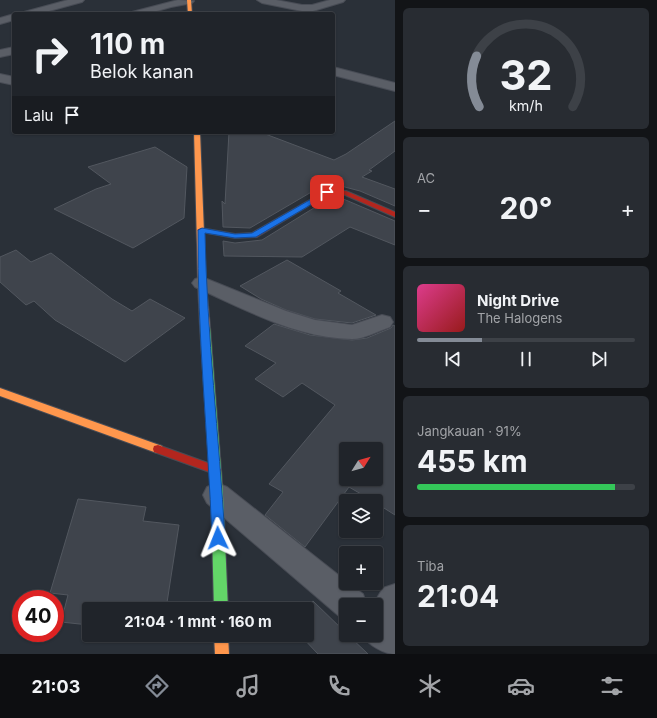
<!DOCTYPE html>
<html lang="id">
<head>
<meta charset="utf-8">
<style>
  :root { --surface:#20242a; --page:#282c32; --text:#f1f3f6; --muted:#a2a4a8; --line:#3d4147; --accent:#848b96 }
  body { margin:0; font-family:Inter,sans-serif; background:var(--page); color:var(--text); height:100vh; display:flex; flex-direction:column; font-size:15px; white-space:nowrap }
  * { box-sizing:border-box; margin:0 }
  p { font-size:13px; color:var(--muted) }
  .icon { flex:none; width:22px; height:22px; fill:none; stroke:currentColor; stroke-width:2; stroke-linecap:round; stroke-linejoin:round }
  .map { position:relative; flex:1; overflow:hidden }
  .details { display:flex; flex-direction:column; gap:8px; padding:8px; background:#121417; width:262px }
  .details>* { flex:none }
  .hud { position:absolute; left:12px; top:12px; width:323px; height:122px; border-radius:4px; box-shadow:0 1px 3px #0004,0 0 0 1px var(--line); background:#20242a; color:var(--text); overflow:hidden }
  .needle { width:26px; rotate:53deg }
  .fabs { position:absolute; left:339px; top:442px; display:grid; gap:8px }
  .fabs a { display:grid; place-items:center; width:44px; height:44px; border-radius:4px; background:var(--surface); box-shadow:0 1px 3px #0004,0 0 0 1px var(--line); font-size:20px }
  .speed { position:absolute; left:12px; top:590px; display:flex; gap:8px; font-size:20px; font-weight:700; text-align:center }
  .speed>* { display:grid; place-content:center; width:52px; height:52px; border-radius:50%; background:var(--surface); box-shadow:0 1px 3px #0004,0 0 0 1px var(--line); line-height:1 }
  .speed .limit { border:6px solid #d22; background:#fff; color:#111 }
  .pin { position:absolute; display:grid; place-items:center; width:34px; height:34px; color:#fff; margin:-17px; border-radius:8px; box-shadow:0 2px 6px #0006 }
  .me { position:absolute; width:44px; margin:-22px; rotate:358deg; stroke-linejoin:round; filter:drop-shadow(0 0 3px #0008) }
  .turn { display:flex; align-items:center; gap:14px; height:84px; padding:0 12px; font-size:18px }
  .turn .icon { width:52px; height:52px; stroke-width:2.5 }
  .turn b { display:block; font-size:28px; line-height:34px }
  .then { display:flex; align-items:center; height:38px; padding:0 12px; background:#0003; gap:8px; font-size:15px }
  .big { font-size:30px; font-weight:700; line-height:1.1 }
  .details .card { flex:1; display:flex; flex-direction:column; justify-content:center; gap:6px; min-width:0; padding:0 14px; border-radius:6px; background:var(--page) }
  .details .dial { align-items:center; gap:0 }
  .dial svg { height:104px; overflow:visible; fill:none; stroke:var(--line); stroke-width:7; stroke-linecap:round; text-anchor:middle }
  .dial text { fill:var(--text); stroke:none }
  .song { display:flex; align-items:center; gap:12px }
  .cover { width:48px; height:48px; border-radius:6px; background:linear-gradient(135deg,hsl(330 70% 55%),hsl(0 70% 35%)) }
  .played { height:4px; border-radius:2px; background:linear-gradient(90deg,var(--accent) 30%,var(--line) 30%) }
  .keys { display:flex; justify-content:space-around; direction:ltr }
  .heat { display:flex; justify-content:space-between; align-items:center; font-size:22px; direction:ltr }
  .charge { height:6px; border-radius:3px; background:linear-gradient(90deg,#34c759 91%,var(--line) 0) }
  .trip { position:absolute; left:82px; top:602px; width:232px; height:40px; border-radius:4px; background:var(--surface); box-shadow:0 1px 3px #0004,0 0 0 1px var(--line); font-weight:700; line-height:40px; text-align:center }
  .menu { display:flex; height:64px; justify-content:space-around; align-items:center; background:#0d0e11; color:var(--muted) }
  .menu .icon { width:28px; height:28px }
  .menu .current { color:var(--accent) }
  .menu b { font-size:18px; color:var(--text) }
  main { display:flex; flex:1; min-height:0 }
  .map>svg:first-child { display:block }
</style>
</head>
<body>
<main>
<div class="map">
<svg width="395" height="654" viewBox="0 0 395 654">
  <rect width="100%" height="100%" fill="#2a3038"/>
  <path fill="#3f444c" stroke="#52575f" fill-rule="evenodd" d="M395,121V151L369,170L372,171L362,177L395,189V206L360,191L341,186L331,185L320,187L250,228L223,227L222,201L225,204L229,132H260L334,160L346,154Z
    M155,147L187,167L184,218L133,248L54,209L96,189L111,184L88,167Z
    M330,198H341L395,221V245L350,227L302,257L224,256L223,241L235,243L262,240Z
    M16,250L31,262L51,253L112,299L132,311L150,299L185,318L125,362L55,320L34,301L26,305L0,282V257Z
    M287,260L341,291L338,293L376,315L352,323L315,319L286,310L261,299L240,286Z
    M274,324L310,335L352,340L367,338L391,328L393,325L395,326V515L376,503V501H373L349,487L305,547L265,515L283,492L269,484L335,405L302,383L283,397L255,379L276,363L245,346ZM346,449H376V479H346Z
    M78,499L146,507L143,521L179,525L166,609H89V625L61,622L68,595L50,593Z
    M313,601L346,633V635H348L368,654H318L300,635H307V609H303Z"/>
  <g fill="none" stroke-linecap="round" stroke-linejoin="round">
    <defs>
      <path id="street" d="M68,0H84L82,2L38,14H22L24,12Z
        M178,0L194,1L192,3L171,7L146,14H130L132,12Z
        M257,0H276L302,5H312L330,0H345L343,2L313,11H302L262,3Z
        M14,14V20L0,24V18Z
        M14,47V54L0,57V50Z
        M333,67L395,83V91L333,75Z
        M0,74L14,77V85L0,82Z
        M202,277L286,311L315,320L352,325L382,315L390,317L393,322L390,327C378,331 364,339 352,339C296,338 244,309 195,287L192,283L195,279Z
        M217,483L227,487L346,581V583H349L363,594L367,605H346V618L339,616L207,503L203,495L207,487Z
        M395,584V654C384,654 368,645 363,635H376V605H373L383,588Z"/>
      <path id="fast" d="M205,324L210,327L223,495L228,609H214L211,495L200,327Z"/>
      <path id="slow" d="M187,0H191L192,14H188Z
        M194,132H200L206,283L210,327L205,330L200,327L198,283Z
        M0,388L162,446L163,449L162,452L158,453L154,452L0,396Z
        M214,635H228L229,654H215Z"/>
      <path id="jam" d="M327,190L346,191L395,212V217L343,194H328L257,237L235,238L201,232L197,230L201,228L235,234L252,233Z
        M158,445L219,467L221,470L219,473L215,474L154,452L153,449L154,446Z"/>
    </defs>
    <use href="#street" stroke="#484c55" stroke-width="2"/>
    <use href="#fast" stroke="#484c55" stroke-width="2"/>
    <use href="#slow" stroke="#484c55" stroke-width="2"/>
    <use href="#jam" stroke="#484c55" stroke-width="2"/>
    <use href="#street" fill="#5a5e66" fill-rule="evenodd"/>
    <use href="#fast" fill="#63d668" fill-rule="evenodd"/>
    <use href="#slow" fill="#ff974d" fill-rule="evenodd"/>
    <use href="#jam" fill="#b3261e" fill-rule="evenodd"/>
  </g>
  <path fill="#1a73e8" stroke="#114b97" d="M327,190L329,191V194L256,237L235,238L205,233C207,335 219,436 225,538L223,541L218,543L214,541L212,538C208,435 197,333 198,230L202,228L235,234L252,233Z"/>
</svg>
<div class="fabs">
<a><svg class="needle" viewBox="-14 -14 28 28"><path d="M0-13l5 13h-10z" fill="#e53935"/><path d="M0 13l5-13h-10z" fill="#a2a4a8"/></svg></a>
<a><svg class="icon" aria-label="layers" viewBox="0 0 24 24"><path d="M12 4l9 5-9 5-9-5zM3 14l9 5 9-5"/></svg></a>
<a>+</a>
<a>−</a>
</div>
<div class="speed"><div class="limit">40</div></div>
<div class="pin" style="left:327px;top:192px;background:#d93025"><svg class="icon" aria-label="arrive" viewBox="0 0 24 24"><path d="M6 21V4h12l-3 4 3 4H6"/></svg></div>
<svg class="me" style="left:218px;top:538px" viewBox="-20 -20 40 40"><path d="M0-17L14 15 0 8-14 15z" fill="#1a73e8" stroke="#fff" stroke-width="4"/></svg>
<div class="trip">21:04 · 1 mnt · 160 m</div>
<div class="hud">
<div class="turn"><svg class="icon" aria-label="right" viewBox="0 0 24 24"><path d="M7 20v-9h11M14 6l5 5-5 5"/></svg><div><b>110 m</b>Belok kanan</div></div>
<div class="then">Lalu<svg class="icon" aria-label="arrive" viewBox="0 0 24 24"><path d="M6 21V4h12l-3 4 3 4H6"/></svg></div>
</div>
</div>
<section class="details">
<div class="card dial"><svg viewBox="0 0 100 80">
<path d="M14 69A42 42 0 1 1 86 69"/>
<path d="M14 69A42 42 0 0 1 12 30" stroke="#848b96"/>
<text x="50" y="56" font-size="32" font-weight="700">32</text>
<text x="50" y="72" font-size="11">km/h</text>
</svg></div>
<div class="card"><p>AC</p>
<div class="heat"><a>−</a><b class="big">20°</b><a>+</a></div>
</div>
<div class="card">
<div class="song"><i class="cover"></i><div><b>Night Drive</b><p>The Halogens</p></div></div>
<div class="played"></div>
<div class="keys"><svg class="icon" aria-label="previous" viewBox="0 0 24 24"><path d="M18 5L8 12l10 7zM5 5v14"/></svg><svg class="icon" aria-label="pause" viewBox="0 0 24 24"><path d="M8 5v14M16 5v14"/></svg><svg class="icon" aria-label="next" viewBox="0 0 24 24"><path d="M6 5l10 7-10 7zM19 5v14"/></svg></div>
</div>
<div class="card"><p>Jangkauan · 91%</p><b class="big">455 km</b><div class="charge"></div></div>
<div class="card"><p>Tiba</p><b class="big">21:04</b></div>
</section>
</main>
<nav class="menu">
<b>21:03</b>
<svg class="icon current" aria-label="directions" viewBox="0 0 24 24"><path d="M12 3l9 9-9 9-9-9zM9 14v-3h6M13 9l2 2-2 2"/></svg>
<svg class="icon" aria-label="music" viewBox="0 0 24 24"><path d="M9 18V5l10-2v13"/><circle cx="6" cy="18" r="3"/><circle cx="16" cy="16" r="3"/></svg>
<svg class="icon" aria-label="phone" viewBox="0 0 24 24"><path d="M5 4h4l2 5-3 2q2 4 5 5l2-3 5 2v4C11 20 4 13 5 4z"/></svg>
<svg class="icon" aria-label="climate" viewBox="0 0 24 24"><path d="M12 3v18M4 7l16 10M4 17L20 7"/></svg>
<svg class="icon" aria-label="car" viewBox="0 0 24 24"><path d="M5 17H2v-5l4-1 3-4h7l3 4 3 1v5h-3M9 17h6M6 11h13"/><circle cx="7" cy="17" r="2"/><circle cx="17" cy="17" r="2"/></svg>
<svg class="icon" aria-label="filters" viewBox="0 0 24 24"><path d="M4 7h16M4 17h16"/><circle cx="9" cy="7" r="2"/><circle cx="15" cy="17" r="2"/></svg>
</nav>
</body>
</html>
